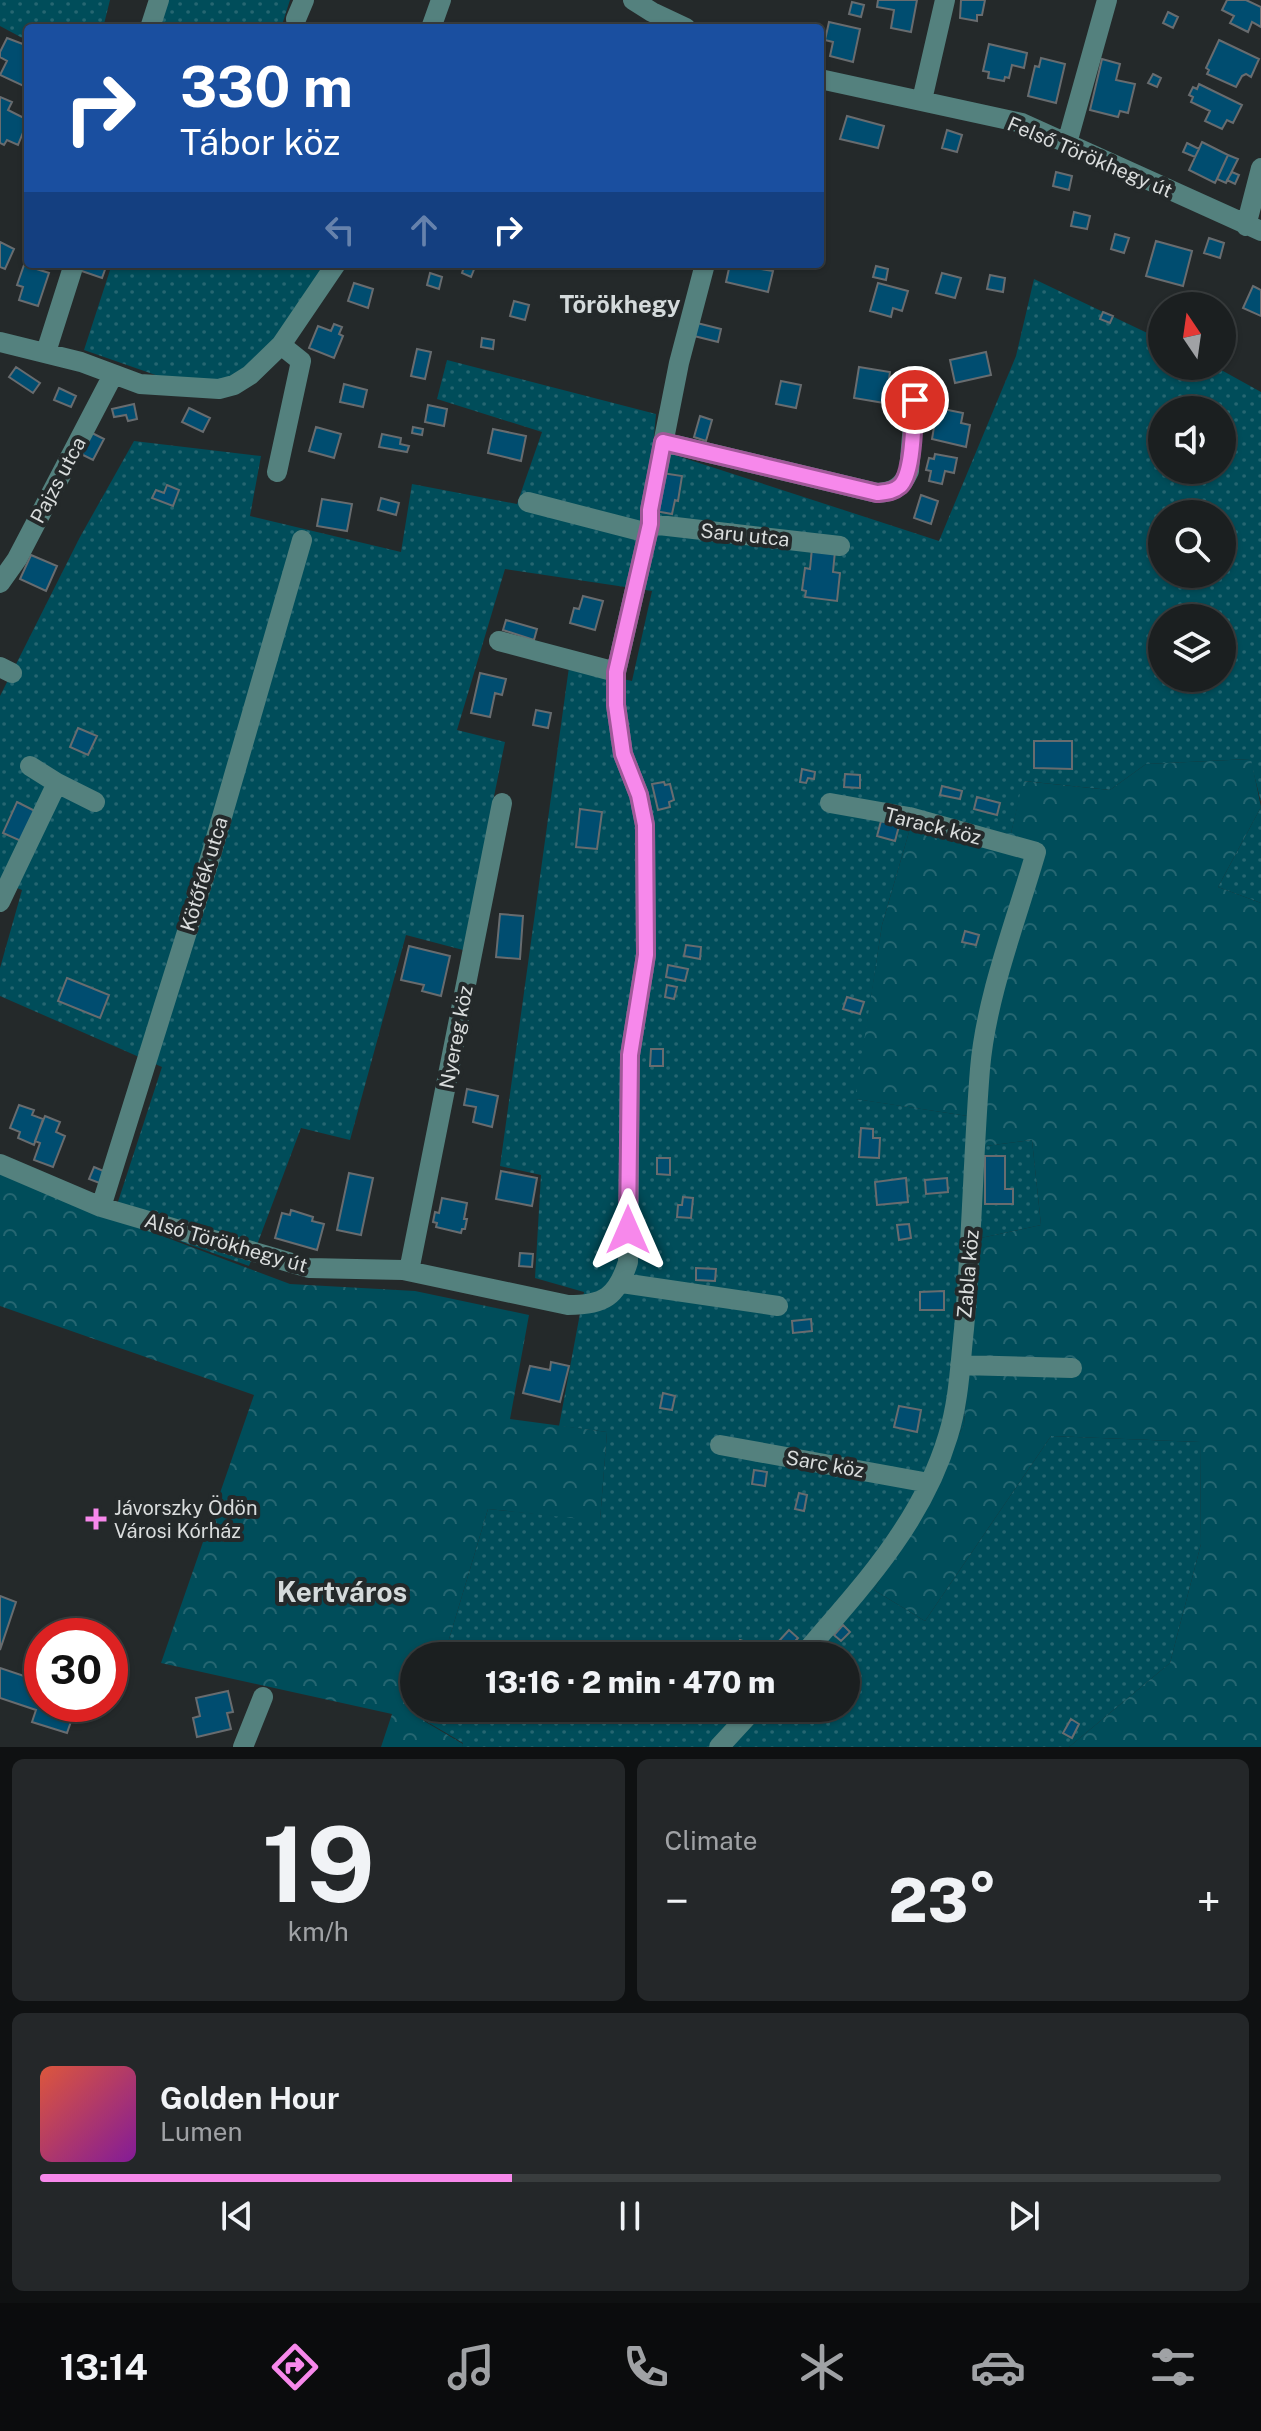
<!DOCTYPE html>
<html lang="en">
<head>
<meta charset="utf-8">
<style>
  :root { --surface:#1b1f20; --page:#242729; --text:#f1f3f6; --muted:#a0a2a5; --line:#393d3e; --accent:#f788eb }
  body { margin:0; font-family:"Public Sans",sans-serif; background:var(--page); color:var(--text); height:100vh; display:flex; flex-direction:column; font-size:30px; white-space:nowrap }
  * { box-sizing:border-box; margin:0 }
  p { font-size:26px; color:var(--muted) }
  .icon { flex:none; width:44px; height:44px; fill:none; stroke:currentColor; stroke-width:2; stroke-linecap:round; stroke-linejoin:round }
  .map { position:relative; height:1747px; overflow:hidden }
  .side { display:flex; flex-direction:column; gap:12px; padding:12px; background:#0f1112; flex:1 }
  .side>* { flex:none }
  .top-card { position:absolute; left:24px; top:24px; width:800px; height:244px; border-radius:8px; box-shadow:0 2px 6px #0004,0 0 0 2px var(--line); background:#1a4fa0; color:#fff; overflow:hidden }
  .needle { width:52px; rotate:347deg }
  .tools { position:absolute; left:1148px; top:292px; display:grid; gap:16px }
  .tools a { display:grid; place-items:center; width:88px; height:88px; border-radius:50%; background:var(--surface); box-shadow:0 2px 6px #0004,0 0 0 2px var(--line); font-size:40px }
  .speed { position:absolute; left:24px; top:1618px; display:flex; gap:16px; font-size:40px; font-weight:700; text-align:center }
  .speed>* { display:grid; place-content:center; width:104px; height:104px; border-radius:50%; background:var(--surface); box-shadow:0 2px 6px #0004,0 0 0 2px var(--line); line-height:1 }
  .speed .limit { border:12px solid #d22; background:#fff; color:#111 }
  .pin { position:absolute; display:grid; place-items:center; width:68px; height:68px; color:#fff; margin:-34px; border:4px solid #fff; border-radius:50%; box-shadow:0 2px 8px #0007 }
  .me { position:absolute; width:88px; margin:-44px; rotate:0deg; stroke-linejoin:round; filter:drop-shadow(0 0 6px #0008) }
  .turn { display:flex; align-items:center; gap:28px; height:168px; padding:0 24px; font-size:36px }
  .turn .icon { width:104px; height:104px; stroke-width:2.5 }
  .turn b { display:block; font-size:56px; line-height:68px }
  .lanes { display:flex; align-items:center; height:76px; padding:0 24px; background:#0003; justify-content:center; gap:40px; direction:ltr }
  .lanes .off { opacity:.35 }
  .big { font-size:60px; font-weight:800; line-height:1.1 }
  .side .card { flex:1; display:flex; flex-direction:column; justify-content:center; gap:12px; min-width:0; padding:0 28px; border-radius:12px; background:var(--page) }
  .side .dial { align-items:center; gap:0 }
  .dial b { font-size:104px; line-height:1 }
  .song { display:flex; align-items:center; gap:24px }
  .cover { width:96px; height:96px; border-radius:12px; background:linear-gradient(135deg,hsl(10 70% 55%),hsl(290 70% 35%)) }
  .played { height:8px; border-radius:4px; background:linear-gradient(90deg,var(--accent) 40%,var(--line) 40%) }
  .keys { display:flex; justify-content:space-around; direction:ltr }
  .heat { display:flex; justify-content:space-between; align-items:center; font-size:44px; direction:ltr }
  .side .tiles { flex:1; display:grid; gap:12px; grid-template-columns:1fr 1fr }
  .card:last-child { grid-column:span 2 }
  .trip { position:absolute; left:400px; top:1642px; width:460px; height:80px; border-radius:40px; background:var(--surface); box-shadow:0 2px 6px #0004,0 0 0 2px var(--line); font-weight:800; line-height:80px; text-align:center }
  .dock { display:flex; height:128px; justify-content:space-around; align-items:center; background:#0b0c0d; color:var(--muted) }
  .dock .icon { width:56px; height:56px }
  .dock .on { color:var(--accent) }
  .dock b { font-size:36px; color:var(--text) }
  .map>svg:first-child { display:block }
</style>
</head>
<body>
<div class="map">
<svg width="1261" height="1747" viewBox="0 0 1261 1747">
  <defs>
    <pattern id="grass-dots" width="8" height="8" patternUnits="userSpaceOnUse" patternTransform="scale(2)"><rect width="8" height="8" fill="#004d5a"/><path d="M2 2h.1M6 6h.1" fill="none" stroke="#256671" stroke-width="1.8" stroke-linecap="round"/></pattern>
    <pattern id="forest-crowns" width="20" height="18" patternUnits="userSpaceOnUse" patternTransform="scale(2)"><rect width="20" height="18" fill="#004d5a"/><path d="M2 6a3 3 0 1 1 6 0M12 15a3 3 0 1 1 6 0" fill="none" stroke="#256671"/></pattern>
  </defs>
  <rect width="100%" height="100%" fill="#24292a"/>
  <path fill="url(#grass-dots)" fill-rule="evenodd" d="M0,0H110L103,28H28V41L0,26Z
    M163,0H290L281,28H154Z
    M112,264H325L275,338L248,368L223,382L190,387L84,350Z
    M1034,279L1162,340V366H1214L1261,392V802L1250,759L1146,764L1110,790L1024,781L1011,833L909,832L882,925L856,1099L981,1118L978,1147L1032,1140L1041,1225L976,1239L964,1425L874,1590L925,1621L1051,1436L1200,1442L1201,1544L1170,1663L1069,1747H462L463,1743L424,1720L428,1708H846V1656H444L488,1509L600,1520L607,1432L559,1426L584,1292L535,1278L541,1175L500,1166L569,667L632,681L652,591L505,569L457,730L505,742L463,950L406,935L350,1140L301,1128L249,1266L113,1217L162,1067L0,996V968L22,890L0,881V696L80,537L134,441L261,456L250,516L401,552L412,484L517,504L542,432L437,399L447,360L656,414L653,448L939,541L1016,356ZM1162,410H1222V470H1162ZM1162,514H1222V574H1162ZM1162,618H1222V678H1162Z
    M1261,807V903L1218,887Z"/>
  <path fill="url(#forest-crowns)" d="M1251,759L1261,807L1218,887L1261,903V1747H1069L1170,1663L1201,1544L1200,1442L1051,1436L925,1621L874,1590L964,1425L976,1239L1041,1225L1032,1140L978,1147L981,1118L855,1099L882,925L909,832L1011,833L1023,781L1110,790L1146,764Z
    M0,1171L77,1204L290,1284L415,1291L529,1315L510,1419L607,1432L600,1521L488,1509L444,1656H414V1708H428L424,1721L463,1744L462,1747H381L392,1714L161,1663L254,1395L0,1306Z"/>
  <path fill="#004d70" stroke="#686c6f" stroke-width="2" d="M878,0H917L911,32L891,28L894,10L877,7Z
    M961,0H985L982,15H977V21L960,18Z
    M1227,0H1246L1261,7V27L1252,22L1248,32L1230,23L1234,16L1222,10Z
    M852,2L864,5L861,17L849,14Z
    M1168,12L1178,17L1173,28L1163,23Z
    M829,22L860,29L853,62L830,56L833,42L825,40Z
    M7,38L28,46V88L0,75L7,61L0,57V52Z
    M1219,40L1259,59L1251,77L1246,74L1242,76L1236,87L1207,74L1209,70L1206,68Z
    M989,44L1027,53L1024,68L1012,65L1009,78L1005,77L1004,81L988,78L989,72L983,71Z
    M1041,58L1065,64L1056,103L1028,96L1035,66L1039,67Z
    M1102,59L1120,64L1116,80L1135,84L1128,113L1120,111L1118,117L1090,110Z
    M1153,74L1161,78L1157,87L1148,83Z
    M1199,84L1242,105L1233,123L1227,120L1222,129L1205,121L1210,111L1191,102L1193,97L1189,95L1193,87L1197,89Z
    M0,97L12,102L8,110L28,120L18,145L7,140L4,145L0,143Z
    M847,116L884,126L878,148L840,139Z
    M947,130L962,135L957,152L942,148Z
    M1202,142L1228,155L1215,183L1189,170Z
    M1187,143L1199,149L1195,157L1183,152Z
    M1228,155L1238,159L1226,183L1217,179Z
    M1056,172L1072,176L1069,190L1053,186Z
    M1232,172L1239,175L1235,184L1227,180Z
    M1074,212L1090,216L1087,229L1071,226Z
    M1115,234L1129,238L1124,253L1111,249Z
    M1209,238L1224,243L1220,258L1204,253Z
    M1156,241L1192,251L1183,286L1146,276Z
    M0,242L14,249L5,269L0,267Z
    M77,264H107L102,278L76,269Z
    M465,264L475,267L471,277L462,273Z
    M730,264L773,271L768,292L726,282Z
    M24,265L49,273L38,306L19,300L23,287L17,285Z
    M876,266L888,269L886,280L873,277Z
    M430,273L442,277L439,289L427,285Z
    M942,273L961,278L955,298L936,293Z
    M990,275L1005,278L1003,292L987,289Z
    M354,283L373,289L368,308L348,301Z
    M878,283L908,291L902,311L893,308L891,317L870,311Z
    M1253,286L1261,290V316L1243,308Z
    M514,301L529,305L525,320L510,316Z
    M1103,312L1113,316L1110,323L1100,319Z
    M697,323L721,329L718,342L694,336Z
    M334,324L342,327L339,334L343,336L334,358L309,348L318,326L331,331Z
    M482,338L494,340L493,349L481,347Z
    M417,349L431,352L425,379L411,376Z
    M986,352L991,375L955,383L950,360Z
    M16,367L40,383L33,393L9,377Z
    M859,367L890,372L888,386L899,388L896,405L854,398Z
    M781,381L801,385L796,408L776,404Z
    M344,384L367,390L363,407L340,402Z
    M59,388L76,396L71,407L54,400Z
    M134,404L137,419L128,421L126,415L114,417L112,409Z
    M428,405L447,409L444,426L425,422Z
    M189,408L210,418L203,432L182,422Z
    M938,408L963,413L961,423L970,425L966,447L932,439L934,427H932Z
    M700,416L712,420L706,441L694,437Z
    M316,427L341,434L334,458L309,451Z
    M413,427L423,429L422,435L412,433Z
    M493,429L526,436L521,461L488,453Z
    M92,433L104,439L93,460L81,454Z
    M382,434L401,438L400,444L409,446L407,452L379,447Z
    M935,454L957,458L954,473L945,471L942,484L929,481L931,471L926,470L929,458L934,459Z
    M662,473L682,476L678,501L675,500L672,514L655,511Z
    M167,485L179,490L173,506L152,498L156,490L164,493Z
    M921,495L938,501L931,524L914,518Z
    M381,498L399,503L396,515L378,510Z
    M322,499L352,504L347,531L317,526Z
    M812,548L835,551L833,572L840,573L837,601L805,597L806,591L802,590L805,568L810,569Z
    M31,555L57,566L46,591L20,579Z
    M583,596L603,601L595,630L570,623L574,608L579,609Z
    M506,620L537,629L534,640L503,630Z
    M480,673L506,679L502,695L495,693L490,717L471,713Z
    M536,710L551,713L548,728L533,725Z
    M78,728L97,736L88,755L70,747Z
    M1034,741H1072V769L1034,768Z
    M802,769L815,772L814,779L808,778L806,783L800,782Z
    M845,774L860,775V788L844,787Z
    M664,782L665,785L670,784L674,800L669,802L670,807L658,810L652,784Z
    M942,786L962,791L960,799L940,795Z
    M977,797L1000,803L997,815L974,809Z
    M17,802L35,811L21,841L3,833Z
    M580,809L602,812L597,849L576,847Z
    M881,821L899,826L895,841L877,836Z
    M500,914L523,916L520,959L496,957Z
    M965,931L979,935L976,945L962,942Z
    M686,945L701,947L700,959L684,956Z
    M409,946L450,956L441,996L422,991L424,985L401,980Z
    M668,965L688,969L685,981L666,977Z
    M67,978L109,995L100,1018L58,1001Z
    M667,985L677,987L674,999L665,997Z
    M847,997L864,1002L860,1014L843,1009Z
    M651,1049H663V1066H650Z
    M467,1089L498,1096L492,1127L473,1122L476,1107L464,1105Z
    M19,1105L34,1110L32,1115L43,1119L34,1145L18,1138L20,1132L10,1128Z
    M45,1116L60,1122L56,1132L65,1136L53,1167L34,1160L40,1143L35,1141Z
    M861,1128L873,1129V1138H880L879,1158L859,1157Z
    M985,1156H1005V1189H1013V1204H985Z
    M657,1158H670V1175L657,1174Z
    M94,1167L106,1172L102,1184L89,1179Z
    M501,1171L537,1178L532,1206L496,1199Z
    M349,1173L373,1178L361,1235L337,1230Z
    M906,1178L908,1202L877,1205L875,1182Z
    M947,1178L948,1192L926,1194L925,1180Z
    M683,1197L693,1198L691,1218L677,1217L678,1205H682Z
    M442,1198L467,1203L464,1219H467L465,1229H462L461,1233L436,1227L437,1223L433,1222L435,1212L439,1213Z
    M291,1210L313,1217L312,1221L324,1224L317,1250L275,1238L282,1213L290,1215Z
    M909,1224L911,1238L899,1240L897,1225Z
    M520,1253L533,1254L532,1267L519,1266Z
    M696,1268L716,1269L715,1281L696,1280Z
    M944,1291V1310H920V1292Z
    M811,1319L812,1331L793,1333L792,1321Z
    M551,1362L569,1366L560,1402L523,1393L530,1366L550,1370Z
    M663,1393L675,1396L672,1410L660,1408Z
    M899,1406L921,1410L917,1432L894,1427Z
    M754,1470L767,1472L765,1486L752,1484Z
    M799,1493L807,1495L804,1511L795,1509Z
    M0,1596L16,1602L0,1650Z
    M68,1619L102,1631L100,1636H62Z
    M843,1625L850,1632L841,1641L834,1635Z
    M789,1630L798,1638L788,1649L779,1641Z
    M740,1640L775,1653L774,1656L734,1655Z
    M0,1668L42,1682V1704H77L67,1733L32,1722L36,1710L0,1698Z
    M228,1691L233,1712L227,1713L231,1729L197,1737L193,1718L200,1716L196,1698Z
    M653,1708H665L662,1721L650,1718Z
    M1071,1719L1079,1724L1072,1738L1063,1733Z"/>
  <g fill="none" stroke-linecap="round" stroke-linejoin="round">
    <path stroke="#54817e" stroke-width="20" d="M633,0L652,12L686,28
      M296,19L304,0
      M150,28L159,0
      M431,28L441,0
      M820,79L1022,123L1261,231
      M922,100L945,0
      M1067,143L1107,0
      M1246,226L1261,168
      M0,342L81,362L140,384L219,389L234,385L250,375L281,345L336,264
      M46,352L74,264
      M663,442L877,493C894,492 902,487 909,471L917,376
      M277,472L301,361L281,345
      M528,502L648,533
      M650,524L840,546
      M0,583L17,559L113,375
      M499,641L616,672
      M0,667L12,673
      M57,783L95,802
      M0,902L57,783L30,766
      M0,1164L101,1207L309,1268L403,1270L568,1305C604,1305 617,1297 628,1262L630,1055L646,955L645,825L639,795L623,754L616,705V672L650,524V510L679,363L705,264
      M101,1207L211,855L302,540
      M409,1271L502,803
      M622,1283L778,1306
      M960,1365L1072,1368
      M720,1445L929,1483
      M802,1656C860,1589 922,1523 948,1436C959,1401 960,1365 964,1329C972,1242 973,1155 980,1069C986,997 1016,921 1036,852L909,817L830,803
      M243,1747L263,1697
      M719,1747L755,1708"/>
  </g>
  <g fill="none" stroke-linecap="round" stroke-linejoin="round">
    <defs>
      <path id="route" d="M628,1230L630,1055L646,955L645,825L639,795L623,754L616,705V672L650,524V510L663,442L877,493C886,492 893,492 900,486C914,473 913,419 915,400"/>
    </defs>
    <use href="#route" stroke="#a15899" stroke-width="20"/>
    <use href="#route" stroke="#f788eb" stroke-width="14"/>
  </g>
  <path fill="#f788eb" stroke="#24292a" stroke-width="3" d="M92 1507h8v8h8v8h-8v8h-8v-8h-8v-8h8z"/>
  <g text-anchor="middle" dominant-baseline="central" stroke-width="8" stroke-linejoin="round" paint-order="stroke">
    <g font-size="20" fill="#d9dcdc" stroke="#24292a">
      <text transform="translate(1090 157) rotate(23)">Felső Törökhegy út</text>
      <text transform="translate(58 480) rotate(-62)">Pajzs utca</text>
      <text transform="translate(745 535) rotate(6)">Saru utca</text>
      <text transform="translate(933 826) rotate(14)">Tarack köz</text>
      <text transform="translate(204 874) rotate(-73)">Kötőfék utca</text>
      <text transform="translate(456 1037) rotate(-79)">Nyereg köz</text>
      <text transform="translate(226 1243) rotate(16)">Alsó Törökhegy út</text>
      <text transform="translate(968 1274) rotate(-85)">Zabla köz</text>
      <text transform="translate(825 1464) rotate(10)">Sarc köz</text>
    </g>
    <g font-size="20" fill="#d9dcdc" stroke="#24292a" text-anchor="start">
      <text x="114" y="1508">Jávorszky Ödön<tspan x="114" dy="23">Városi Kórház</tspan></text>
    </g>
    <g font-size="24" font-weight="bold" fill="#d4dadb" stroke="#24292a">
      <text x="620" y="304">Törökhegy</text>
    </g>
    <g font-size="28" font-weight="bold" fill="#d4dadb" stroke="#24292a">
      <text x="342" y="1591">Kertváros</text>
    </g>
  </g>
</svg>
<div class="tools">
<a><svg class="needle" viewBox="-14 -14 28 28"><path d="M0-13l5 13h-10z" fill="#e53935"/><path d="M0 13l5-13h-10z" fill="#a0a2a5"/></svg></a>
<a><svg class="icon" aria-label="sound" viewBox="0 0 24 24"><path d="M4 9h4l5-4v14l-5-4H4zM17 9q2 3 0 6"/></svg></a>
<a><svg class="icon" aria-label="search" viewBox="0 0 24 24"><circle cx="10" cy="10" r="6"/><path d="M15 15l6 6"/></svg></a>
<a><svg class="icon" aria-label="layers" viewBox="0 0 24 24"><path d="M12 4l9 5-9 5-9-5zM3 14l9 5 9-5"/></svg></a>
</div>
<div class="speed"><div class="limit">30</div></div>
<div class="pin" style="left:915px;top:400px;background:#d93025"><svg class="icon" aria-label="arrive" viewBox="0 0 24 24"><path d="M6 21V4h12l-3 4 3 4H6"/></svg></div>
<svg class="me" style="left:628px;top:1230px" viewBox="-20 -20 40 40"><path d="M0-17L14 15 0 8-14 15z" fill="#f788eb" stroke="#fff" stroke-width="4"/></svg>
<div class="trip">13:16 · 2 min · 470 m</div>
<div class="top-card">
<div class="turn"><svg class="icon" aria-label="right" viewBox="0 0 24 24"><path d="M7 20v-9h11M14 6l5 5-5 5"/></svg><div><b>330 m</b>Tábor köz</div></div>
<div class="lanes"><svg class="icon off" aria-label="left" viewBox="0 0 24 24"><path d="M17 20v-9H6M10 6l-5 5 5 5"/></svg><svg class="icon off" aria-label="ahead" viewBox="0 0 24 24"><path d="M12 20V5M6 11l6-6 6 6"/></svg><svg class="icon" aria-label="right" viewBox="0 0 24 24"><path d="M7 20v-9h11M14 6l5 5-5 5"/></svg></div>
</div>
</div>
<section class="side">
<div class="tiles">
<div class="card dial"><b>19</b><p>km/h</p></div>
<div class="card"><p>Climate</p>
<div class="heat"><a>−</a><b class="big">23°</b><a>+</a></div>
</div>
<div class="card">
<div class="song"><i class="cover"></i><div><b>Golden Hour</b><p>Lumen</p></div></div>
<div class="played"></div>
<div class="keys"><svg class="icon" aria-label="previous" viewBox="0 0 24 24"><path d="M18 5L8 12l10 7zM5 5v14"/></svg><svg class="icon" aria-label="pause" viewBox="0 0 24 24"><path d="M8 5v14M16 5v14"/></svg><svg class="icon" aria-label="next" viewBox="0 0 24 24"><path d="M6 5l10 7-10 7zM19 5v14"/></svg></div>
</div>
</div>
</section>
<nav class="dock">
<b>13:14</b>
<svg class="icon on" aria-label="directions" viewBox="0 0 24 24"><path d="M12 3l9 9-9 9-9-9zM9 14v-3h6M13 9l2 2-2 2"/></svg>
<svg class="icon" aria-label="music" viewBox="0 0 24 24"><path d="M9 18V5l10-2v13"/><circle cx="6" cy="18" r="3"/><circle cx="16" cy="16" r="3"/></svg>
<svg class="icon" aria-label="phone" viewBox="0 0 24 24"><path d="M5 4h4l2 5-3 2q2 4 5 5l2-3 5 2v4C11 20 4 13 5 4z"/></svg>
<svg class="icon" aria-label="climate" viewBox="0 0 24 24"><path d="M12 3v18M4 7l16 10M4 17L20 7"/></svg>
<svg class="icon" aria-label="car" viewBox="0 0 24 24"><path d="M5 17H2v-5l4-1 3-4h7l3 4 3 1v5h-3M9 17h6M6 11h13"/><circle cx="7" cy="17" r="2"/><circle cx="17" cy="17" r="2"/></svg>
<svg class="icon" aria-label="filters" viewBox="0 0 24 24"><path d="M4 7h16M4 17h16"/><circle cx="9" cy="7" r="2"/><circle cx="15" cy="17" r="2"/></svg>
</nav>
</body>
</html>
